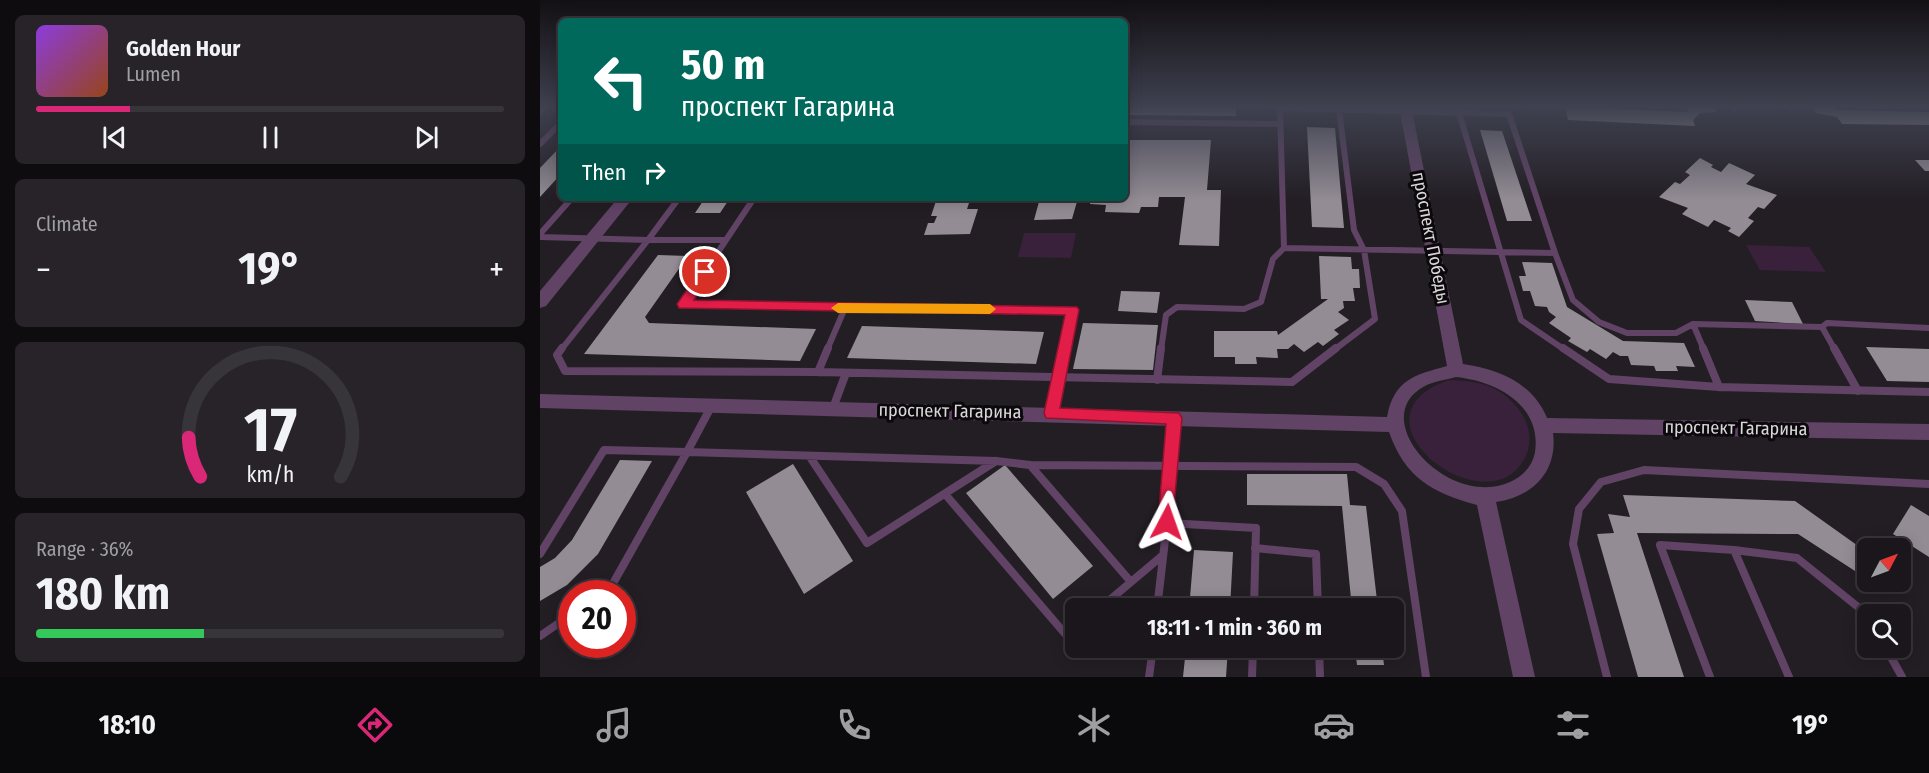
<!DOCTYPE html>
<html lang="en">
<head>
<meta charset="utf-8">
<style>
  :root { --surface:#1a161b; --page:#272328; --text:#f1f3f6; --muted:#9f9fa3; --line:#38353a; --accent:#db2777 }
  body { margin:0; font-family:"Fira Sans Condensed",sans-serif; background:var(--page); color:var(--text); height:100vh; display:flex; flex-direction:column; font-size:22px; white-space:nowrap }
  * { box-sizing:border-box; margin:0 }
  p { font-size:20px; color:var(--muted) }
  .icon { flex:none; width:33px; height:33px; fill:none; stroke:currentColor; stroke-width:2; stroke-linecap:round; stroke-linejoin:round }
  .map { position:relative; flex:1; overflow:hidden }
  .details { display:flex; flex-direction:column; gap:15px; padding:15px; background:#0e0c0f; width:540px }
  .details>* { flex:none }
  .guide { position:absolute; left:18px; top:18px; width:570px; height:183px; border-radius:9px; box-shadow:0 3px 15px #0003,0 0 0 2px var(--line); background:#00695c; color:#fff; overflow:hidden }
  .needle { width:39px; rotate:49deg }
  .controls { position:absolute; left:1317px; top:538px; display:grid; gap:12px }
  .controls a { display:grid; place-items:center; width:54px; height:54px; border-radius:9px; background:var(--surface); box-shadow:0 3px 15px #0003,0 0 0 2px var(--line); font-size:30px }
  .speed { position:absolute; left:18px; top:580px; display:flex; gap:12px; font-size:30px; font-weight:700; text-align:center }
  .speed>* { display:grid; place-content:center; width:78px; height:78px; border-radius:50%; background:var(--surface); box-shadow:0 3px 15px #0003,0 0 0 2px var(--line); line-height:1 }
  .speed .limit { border:9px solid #d22; background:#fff; color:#111 }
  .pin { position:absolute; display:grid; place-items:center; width:51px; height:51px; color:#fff; margin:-26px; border:3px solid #fff; border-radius:50%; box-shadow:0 2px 6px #0007 }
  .me { position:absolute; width:66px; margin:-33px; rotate:4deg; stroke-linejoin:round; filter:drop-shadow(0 0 4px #0008) }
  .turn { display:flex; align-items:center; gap:21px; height:126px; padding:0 24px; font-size:27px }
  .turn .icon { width:78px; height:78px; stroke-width:2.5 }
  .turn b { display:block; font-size:42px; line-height:51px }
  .then { display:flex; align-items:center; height:57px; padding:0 24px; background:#0003; gap:12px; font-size:22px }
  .big { font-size:45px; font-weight:700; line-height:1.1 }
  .details .card { flex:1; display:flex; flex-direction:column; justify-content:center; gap:9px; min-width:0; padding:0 21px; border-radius:9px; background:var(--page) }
  .details .dial { align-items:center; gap:0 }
  .dial svg { height:156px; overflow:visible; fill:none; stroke:var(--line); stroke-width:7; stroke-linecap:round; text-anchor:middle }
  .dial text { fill:var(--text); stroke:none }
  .song { display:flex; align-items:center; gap:18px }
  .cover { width:72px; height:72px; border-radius:9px; background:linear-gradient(135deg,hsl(270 70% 55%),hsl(20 70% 35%)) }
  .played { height:6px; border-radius:3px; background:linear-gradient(90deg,var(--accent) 20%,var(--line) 20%) }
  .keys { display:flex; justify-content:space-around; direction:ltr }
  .heat { display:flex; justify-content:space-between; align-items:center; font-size:33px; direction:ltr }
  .charge { height:9px; border-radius:4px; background:linear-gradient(90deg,#34c759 36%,var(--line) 0) }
  .trip { position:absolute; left:525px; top:598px; width:339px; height:60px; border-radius:9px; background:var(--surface); box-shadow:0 3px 15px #0003,0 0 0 2px var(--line); font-weight:700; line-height:60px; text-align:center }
  .tab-bar { display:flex; height:96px; justify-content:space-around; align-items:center; background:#0a090b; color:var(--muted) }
  .tab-bar .icon { width:42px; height:42px }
  .tab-bar .current { color:var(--accent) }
  .tab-bar b { font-size:27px; color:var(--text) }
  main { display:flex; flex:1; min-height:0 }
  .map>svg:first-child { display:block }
</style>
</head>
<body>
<main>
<section class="details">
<div class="card">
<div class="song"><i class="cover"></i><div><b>Golden Hour</b><p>Lumen</p></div></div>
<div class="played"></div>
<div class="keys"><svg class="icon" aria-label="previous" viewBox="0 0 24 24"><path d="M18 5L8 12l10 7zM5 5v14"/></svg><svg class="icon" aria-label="pause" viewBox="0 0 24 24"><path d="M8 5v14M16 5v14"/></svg><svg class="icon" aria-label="next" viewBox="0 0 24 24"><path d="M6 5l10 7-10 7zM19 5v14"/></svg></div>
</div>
<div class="card"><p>Climate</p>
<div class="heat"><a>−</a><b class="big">19°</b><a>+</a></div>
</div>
<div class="card dial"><svg viewBox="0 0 100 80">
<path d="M14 69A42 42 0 1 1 86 69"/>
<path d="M14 69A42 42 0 0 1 8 49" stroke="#db2777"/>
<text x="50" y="56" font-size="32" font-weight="700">17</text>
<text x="50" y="72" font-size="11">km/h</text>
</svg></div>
<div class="card"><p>Range · 36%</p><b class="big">180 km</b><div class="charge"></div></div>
</section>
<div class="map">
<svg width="1389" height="677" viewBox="0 0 1389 677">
  <rect width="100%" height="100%" fill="#231e24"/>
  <path fill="#39213c" d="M484,233H536L531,258L478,257Z
    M1206,245L1269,247L1286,272L1220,270Z
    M909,380C924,381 939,381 953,388C985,404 1003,441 977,469C931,517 806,415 909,380Z"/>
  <path fill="#938c94" d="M585,106H696V116L587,115L588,110Z
    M1146,106H1173L1177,112L1160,113L1153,120L1155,126L1028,120L1025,107L1148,112Z
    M1271,106H1293L1297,110L1389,112V125L1302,124L1297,117L1276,113Z
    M767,127L795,128L804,228L772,227Z
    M940,130L962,131L992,221H967Z
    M585,140H671L667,190H681L679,246L639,245L645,197H619L618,207H601L599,213L565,212L566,205L550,204L551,198H585Z
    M21,146V174L0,197V168Z
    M1160,158L1173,165L1171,167L1181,172L1189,163L1215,175L1206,184L1237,195L1224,209L1218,207L1208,218L1214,221L1199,237L1188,231L1191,228L1174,220L1168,227L1142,214L1148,208L1119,197L1135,182L1140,184L1150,175L1145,172Z
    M1375,160H1389V171H1385Z
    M165,198H190L180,213H155Z
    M397,198H443L430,200L427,209H438L430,234L384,235L388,223H394L397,216H391Z
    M500,198H538L532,219L494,220Z
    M118,255L148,256L105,317L109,323L276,329L260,361L44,354Z
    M779,256L811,257L812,269H819L820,288H813L815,301H803L804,308L798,312L809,320L794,330L799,334L783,346L778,342L764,352L754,344L748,349H737L738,358L716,357L717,364H695V357H674V331H737L738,335L788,299H781Z
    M982,262L1012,263L1027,307L1083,341L1144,343L1155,367L1136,366L1138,371H1116L1114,366L1091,365L1088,356H1080L1073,352L1066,359L1050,349L1047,352L1028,341L1031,338L1009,323L1016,317L1009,312L1007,307L995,306L990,291H983L979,276H986Z
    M581,291L620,292L617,313L578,311Z
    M1205,300L1252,302L1263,324L1215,321Z
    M543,323L618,325L613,370L533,369Z
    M322,326L475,331L504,332L496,364L307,358Z
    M1326,347L1389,349V382L1347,381Z
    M80,460L112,461L58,554L27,585L0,601V567L15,558L32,540Z
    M253,464L313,561L264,594L206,492Z
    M465,465L553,566L513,599L426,493Z
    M707,474H807L810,505L826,506L838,609H812L802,506L707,505Z
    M1083,495L1255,501L1328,553L1315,571L1258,534L1097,533L1144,677H1098L1057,534L1074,533L1068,514L1090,517Z
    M1371,505L1389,516V557L1353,534Z
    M654,550L693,552L690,609H649Z
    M646,648H688L686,677H643Z
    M815,648H842L844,665H817Z"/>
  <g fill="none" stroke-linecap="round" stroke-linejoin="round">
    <path stroke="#614366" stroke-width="6" d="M917,106L981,320L1025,350
      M1194,106L1195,109
      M1248,106L1250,108
      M740,108L969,114L1015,253L744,248Z
      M585,122L740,124
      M0,144L21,123
      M139,198L108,240H186L214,198
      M0,234L32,198
      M0,237L108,240L21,350
      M186,240L144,304L532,310L524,350
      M1015,253L1033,300L1059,322L1087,333H1136L1153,324L1282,327
      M1153,324L1164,350
      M287,350L305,308
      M621,350L626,315L637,307L704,309L721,302L733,259L744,248
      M794,350L835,319L824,250L814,230L799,109L801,106
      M1295,350L1282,327L1287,323L1389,328"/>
    <path stroke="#614366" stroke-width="8" d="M22,348L17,355L25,371L278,372L752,382L796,348
      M1023,348L1069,379L1179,387L1389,392
      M1163,348L1179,387
      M1294,348L1318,391
      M278,372L288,348
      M617,380L621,348
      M172,405L147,452L456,461L490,465L816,467L844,484L862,511L886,677
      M293,408L306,373
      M511,413L524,348
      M270,457L327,543L456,461
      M490,465L591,582
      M405,494L527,636L536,629
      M627,523L634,418
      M715,548L776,554L778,609
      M1194,550L1257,558L1328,615
      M0,554L64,450L147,452L71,587L60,594
      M559,609L623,555
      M617,609L627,523L716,528L714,609
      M0,636L32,614
      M779,648L780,677
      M1346,648L1362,677
      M609,677L613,648
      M712,677L713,648
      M1067,677L1033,544L1039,509L1061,482L1104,470L1389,484
      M1170,677L1120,545L1194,550L1249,677"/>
    <path fill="#614366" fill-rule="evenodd" d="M0,106H11L0,115Z"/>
    <path fill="#614366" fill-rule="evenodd" d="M859,106H871L923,364C958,369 993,383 1007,418L1389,424V440L1013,433C1018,471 993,497 956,502L995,677H973L937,505C893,493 865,478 849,432L0,408V394L847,417C854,380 874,375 907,366ZM916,377C956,381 1002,405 995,452C993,464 985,474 974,480C911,514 823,418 885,386C894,381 906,380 916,377Z
      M78,198H93L6,306L0,308V291Z"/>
  </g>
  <linearGradient id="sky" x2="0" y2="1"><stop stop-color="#131014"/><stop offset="0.53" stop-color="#3f4150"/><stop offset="1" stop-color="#3f4150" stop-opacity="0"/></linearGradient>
  <rect width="1389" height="201" fill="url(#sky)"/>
  <path fill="#e11d48" stroke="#92132f" stroke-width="1.5" d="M165,268L171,272L154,300L537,307L539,310L520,408L639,413L642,418L632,528L627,530L621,528L618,522L626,424L506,418L504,413L525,315L139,308L137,304L161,269Z"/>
  <path fill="#f59e0b" d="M298,303L450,304L456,309L450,314L298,313L291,308Z"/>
  <g text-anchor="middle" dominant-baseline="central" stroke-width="6" stroke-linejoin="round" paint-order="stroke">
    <g font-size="18" fill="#dad6da" stroke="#0b090c">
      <text transform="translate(891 238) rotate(79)">проспект Победы</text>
      <text transform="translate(410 411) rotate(1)">проспект Гагарина</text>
      <text transform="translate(1196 428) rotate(1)">проспект Гагарина</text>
    </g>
  </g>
</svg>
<div class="controls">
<a><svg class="needle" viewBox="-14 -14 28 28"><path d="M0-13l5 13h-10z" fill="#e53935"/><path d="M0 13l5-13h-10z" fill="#9f9fa3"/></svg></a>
<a><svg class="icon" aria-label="search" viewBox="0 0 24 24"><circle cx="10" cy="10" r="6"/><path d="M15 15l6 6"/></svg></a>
</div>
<div class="speed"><div class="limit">20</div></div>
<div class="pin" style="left:165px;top:272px;background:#d93025"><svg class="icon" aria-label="arrive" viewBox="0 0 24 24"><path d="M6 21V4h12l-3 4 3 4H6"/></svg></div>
<svg class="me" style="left:627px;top:522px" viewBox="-20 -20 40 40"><path d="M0-17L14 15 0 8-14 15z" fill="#e11d48" stroke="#fff" stroke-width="4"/></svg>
<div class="trip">18:11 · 1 min · 360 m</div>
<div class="guide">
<div class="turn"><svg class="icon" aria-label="left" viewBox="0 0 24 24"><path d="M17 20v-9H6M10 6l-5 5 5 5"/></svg><div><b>50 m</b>проспект Гагарина</div></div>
<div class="then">Then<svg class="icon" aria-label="right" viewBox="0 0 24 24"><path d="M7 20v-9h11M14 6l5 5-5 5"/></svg></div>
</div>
</div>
</main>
<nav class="tab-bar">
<b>18:10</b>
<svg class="icon current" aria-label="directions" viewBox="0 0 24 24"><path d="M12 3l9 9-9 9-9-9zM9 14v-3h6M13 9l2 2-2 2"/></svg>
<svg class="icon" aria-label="music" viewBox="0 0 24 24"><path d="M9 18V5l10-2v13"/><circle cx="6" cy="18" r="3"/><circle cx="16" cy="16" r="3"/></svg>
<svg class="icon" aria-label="phone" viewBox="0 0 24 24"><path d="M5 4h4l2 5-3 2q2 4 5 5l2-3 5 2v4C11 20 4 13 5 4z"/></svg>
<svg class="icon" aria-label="climate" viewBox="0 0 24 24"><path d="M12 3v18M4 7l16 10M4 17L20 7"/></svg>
<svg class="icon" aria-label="car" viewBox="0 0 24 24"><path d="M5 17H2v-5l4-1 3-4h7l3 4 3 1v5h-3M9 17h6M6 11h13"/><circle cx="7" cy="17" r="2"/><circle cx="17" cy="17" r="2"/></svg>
<svg class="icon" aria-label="filters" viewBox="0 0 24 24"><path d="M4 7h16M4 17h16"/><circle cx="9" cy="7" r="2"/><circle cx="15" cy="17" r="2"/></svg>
<b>19°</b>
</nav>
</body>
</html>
